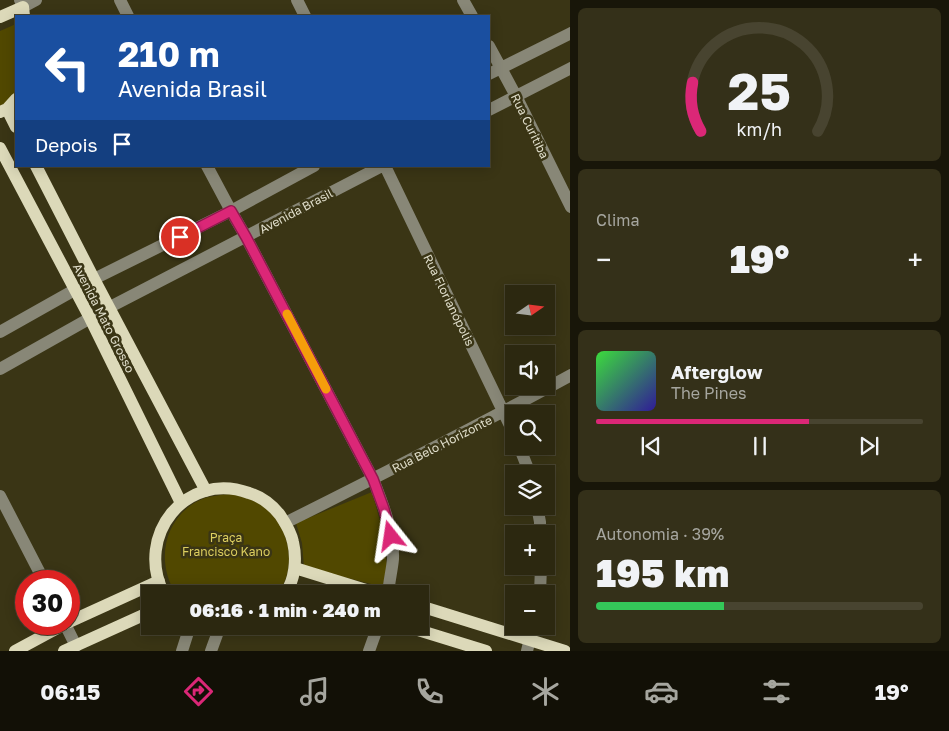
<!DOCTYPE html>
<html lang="pt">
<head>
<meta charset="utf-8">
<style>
  :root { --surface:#2c2810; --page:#343019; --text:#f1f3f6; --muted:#a6a69f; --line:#484430; --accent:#db2777 }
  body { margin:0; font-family:"Golos Text",sans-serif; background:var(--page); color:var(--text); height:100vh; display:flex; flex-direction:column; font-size:19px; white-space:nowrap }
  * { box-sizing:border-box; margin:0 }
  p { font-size:16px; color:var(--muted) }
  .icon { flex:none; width:28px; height:28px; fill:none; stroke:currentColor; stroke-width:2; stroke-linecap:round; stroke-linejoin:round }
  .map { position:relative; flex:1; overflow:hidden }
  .details { display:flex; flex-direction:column; gap:8px; padding:8px; background:#181609; width:379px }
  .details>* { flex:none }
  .guide { position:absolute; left:15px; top:15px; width:475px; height:152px; border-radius:0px; box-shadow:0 2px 12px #0003,0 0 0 1px var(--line); background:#1a4fa0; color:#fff; overflow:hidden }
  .needle { width:32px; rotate:76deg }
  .buttons { position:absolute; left:505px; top:285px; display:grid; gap:10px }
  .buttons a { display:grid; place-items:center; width:50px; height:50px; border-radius:0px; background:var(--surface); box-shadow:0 2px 12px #0003,0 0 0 1px var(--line); font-size:25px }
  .speed { position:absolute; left:15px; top:570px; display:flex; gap:10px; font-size:25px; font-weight:700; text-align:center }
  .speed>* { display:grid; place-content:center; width:65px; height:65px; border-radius:50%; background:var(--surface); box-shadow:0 2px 12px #0003,0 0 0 1px var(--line); line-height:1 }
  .speed .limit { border:8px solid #d22; background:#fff; color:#111 }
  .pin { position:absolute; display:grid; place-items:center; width:42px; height:42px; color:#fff; margin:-21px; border:2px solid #fff; border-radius:50%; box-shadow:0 1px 5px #0007 }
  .me { position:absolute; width:55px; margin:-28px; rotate:345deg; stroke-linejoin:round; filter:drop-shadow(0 0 4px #0008) }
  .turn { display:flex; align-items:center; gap:18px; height:105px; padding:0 20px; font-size:22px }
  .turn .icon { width:65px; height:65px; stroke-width:2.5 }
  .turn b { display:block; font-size:35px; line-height:42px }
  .then { display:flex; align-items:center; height:48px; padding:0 20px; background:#0003; gap:10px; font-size:19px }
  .big { font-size:38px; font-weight:800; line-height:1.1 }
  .details .card { flex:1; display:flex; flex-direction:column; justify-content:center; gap:8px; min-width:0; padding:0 18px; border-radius:8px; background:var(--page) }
  .details .dial { align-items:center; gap:0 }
  .dial svg { height:130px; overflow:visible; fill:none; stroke:var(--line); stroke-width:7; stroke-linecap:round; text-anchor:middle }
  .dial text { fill:var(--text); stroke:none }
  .song { display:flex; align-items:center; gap:15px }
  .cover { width:60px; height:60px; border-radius:8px; background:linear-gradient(135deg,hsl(120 70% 55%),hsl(250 70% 35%)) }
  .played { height:5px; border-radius:2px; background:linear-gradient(90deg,var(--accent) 65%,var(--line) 65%) }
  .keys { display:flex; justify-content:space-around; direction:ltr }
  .heat { display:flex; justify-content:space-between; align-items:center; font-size:28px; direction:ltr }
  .charge { height:8px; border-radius:4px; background:linear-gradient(90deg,#34c759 39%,var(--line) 0) }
  .trip { position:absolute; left:141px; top:585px; width:288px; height:50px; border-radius:0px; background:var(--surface); box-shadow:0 2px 12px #0003,0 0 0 1px var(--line); font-weight:800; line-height:50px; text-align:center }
  .tabs { display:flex; height:80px; justify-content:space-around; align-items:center; background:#121006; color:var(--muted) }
  .tabs .icon { width:35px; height:35px }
  .tabs .current { color:var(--accent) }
  .tabs b { font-size:22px; color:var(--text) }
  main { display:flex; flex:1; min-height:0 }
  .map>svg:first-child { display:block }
</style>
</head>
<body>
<main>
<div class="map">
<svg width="571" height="651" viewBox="0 0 571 651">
  <rect width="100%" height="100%" fill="#3a3515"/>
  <path fill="#514800" d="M16,24V94L12,99L0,106V31Z
    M372,492L380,521L387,565L383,587L304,567L302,543L296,523Z
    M231,494C245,497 259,501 270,511C290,532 297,570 277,594H176C156,563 163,521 196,502C207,496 219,495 231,494Z"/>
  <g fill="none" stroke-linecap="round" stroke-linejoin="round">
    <path stroke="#888777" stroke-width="12" d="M20,0L23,7L36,0
      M120,0L128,16
      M297,0L305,16
      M463,0L472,16
      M489,46L516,96L571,207
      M489,74L571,33
      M489,110L571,68
      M207,166L231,211L246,237L373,479C383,505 394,531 393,559C392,570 389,582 388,594
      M385,166L514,434
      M0,332L94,279L231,211L314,166
      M0,369L110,307L382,166
      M519,446L530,474
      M0,496L44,581
      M537,506L540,522V534
      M285,523C381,475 476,427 571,375
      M540,594L541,566
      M65,624L76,646
      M182,651L190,626
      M211,651L219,629
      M369,651L378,626
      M527,651L533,626"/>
    <path stroke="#dcd9b9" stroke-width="12" d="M0,17L23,7L24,16
      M7,109L16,127
      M0,112L7,109L16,99
      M0,148L90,318L181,503
      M36,166L94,279L206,491
      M295,568L379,594
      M288,589L303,594
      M164,594C134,536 186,470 249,493C262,497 272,505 280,515C286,524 291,532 293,542C297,559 295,580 285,594
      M420,606L565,651
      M69,622L159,581
      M210,626L219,629L244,626
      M405,626L486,651
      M15,651L65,624
      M64,651L150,612"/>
  </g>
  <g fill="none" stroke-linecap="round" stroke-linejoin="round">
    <defs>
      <path id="route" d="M180,237L231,211L246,237L373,479L384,509L391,536"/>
    </defs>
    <use href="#route" stroke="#8e194d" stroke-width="12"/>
    <use href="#route" stroke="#db2777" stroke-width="9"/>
    <path stroke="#f59e0b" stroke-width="9" d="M287,314L326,389"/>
  </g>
  <g text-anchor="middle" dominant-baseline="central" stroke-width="5" stroke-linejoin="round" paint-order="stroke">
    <g font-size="12" fill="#e0decb" stroke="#3a3515">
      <text transform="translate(530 126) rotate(64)">Rua Curitiba</text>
      <text transform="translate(296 211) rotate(-28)">Avenida Brasil</text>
      <text transform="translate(449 300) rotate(64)">Rua Florianópolis</text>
      <text transform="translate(104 318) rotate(63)">Avenida Mato Grosso</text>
      <text transform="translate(442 444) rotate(-27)">Rua Belo Horizonte</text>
    </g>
    <g font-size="12" fill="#dcce5f" stroke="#3a3515">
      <text x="226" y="537">Praça<tspan x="226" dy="14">Francisco Kano</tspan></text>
    </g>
  </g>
</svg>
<div class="buttons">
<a><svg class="needle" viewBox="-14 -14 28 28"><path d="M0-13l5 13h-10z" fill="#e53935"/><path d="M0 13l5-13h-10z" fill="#a6a69f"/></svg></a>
<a><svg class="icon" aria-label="sound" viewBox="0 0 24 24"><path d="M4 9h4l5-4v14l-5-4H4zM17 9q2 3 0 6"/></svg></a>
<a><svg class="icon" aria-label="search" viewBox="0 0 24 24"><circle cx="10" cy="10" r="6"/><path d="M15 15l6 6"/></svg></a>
<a><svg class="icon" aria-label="layers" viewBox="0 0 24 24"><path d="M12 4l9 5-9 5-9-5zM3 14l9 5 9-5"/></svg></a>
<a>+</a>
<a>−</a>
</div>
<div class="speed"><div class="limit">30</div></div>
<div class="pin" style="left:180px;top:237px;background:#d93025"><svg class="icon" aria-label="arrive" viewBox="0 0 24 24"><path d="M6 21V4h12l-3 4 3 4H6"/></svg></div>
<svg class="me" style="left:391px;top:536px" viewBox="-20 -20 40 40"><path d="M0-17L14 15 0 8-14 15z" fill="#db2777" stroke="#fff" stroke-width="4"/></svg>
<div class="trip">06:16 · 1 min · 240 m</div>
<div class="guide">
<div class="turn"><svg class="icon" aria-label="left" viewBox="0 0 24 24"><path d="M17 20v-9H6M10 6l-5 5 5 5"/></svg><div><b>210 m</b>Avenida Brasil</div></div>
<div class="then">Depois<svg class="icon" aria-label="arrive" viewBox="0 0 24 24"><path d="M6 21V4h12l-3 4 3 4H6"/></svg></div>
</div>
</div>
<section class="details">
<div class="card dial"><svg viewBox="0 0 100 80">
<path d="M14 69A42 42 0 1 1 86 69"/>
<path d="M14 69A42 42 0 0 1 9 39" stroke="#db2777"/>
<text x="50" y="56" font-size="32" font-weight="700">25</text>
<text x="50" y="72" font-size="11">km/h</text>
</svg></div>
<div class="card"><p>Clima</p>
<div class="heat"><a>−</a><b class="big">19°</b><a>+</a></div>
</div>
<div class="card">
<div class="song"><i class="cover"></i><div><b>Afterglow</b><p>The Pines</p></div></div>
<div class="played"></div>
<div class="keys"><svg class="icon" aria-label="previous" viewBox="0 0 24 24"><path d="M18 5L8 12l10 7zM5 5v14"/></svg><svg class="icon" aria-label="pause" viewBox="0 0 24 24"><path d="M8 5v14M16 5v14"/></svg><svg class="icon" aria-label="next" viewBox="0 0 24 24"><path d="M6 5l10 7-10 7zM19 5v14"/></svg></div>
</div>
<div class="card"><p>Autonomia · 39%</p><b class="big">195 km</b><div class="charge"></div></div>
</section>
</main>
<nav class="tabs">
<b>06:15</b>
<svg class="icon current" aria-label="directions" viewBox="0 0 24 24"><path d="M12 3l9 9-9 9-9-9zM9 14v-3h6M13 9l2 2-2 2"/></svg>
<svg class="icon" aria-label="music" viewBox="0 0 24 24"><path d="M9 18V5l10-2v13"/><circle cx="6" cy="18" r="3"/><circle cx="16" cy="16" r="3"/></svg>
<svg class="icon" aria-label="phone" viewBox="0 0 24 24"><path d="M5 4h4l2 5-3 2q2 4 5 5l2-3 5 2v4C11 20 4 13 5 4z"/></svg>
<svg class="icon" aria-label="climate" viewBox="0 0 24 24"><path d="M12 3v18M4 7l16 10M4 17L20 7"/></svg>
<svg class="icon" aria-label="car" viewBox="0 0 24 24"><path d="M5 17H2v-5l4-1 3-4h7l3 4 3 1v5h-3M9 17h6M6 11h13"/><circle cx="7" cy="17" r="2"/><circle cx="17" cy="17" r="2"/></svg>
<svg class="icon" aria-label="filters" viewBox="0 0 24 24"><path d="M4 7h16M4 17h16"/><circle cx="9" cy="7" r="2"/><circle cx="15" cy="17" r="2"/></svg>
<b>19°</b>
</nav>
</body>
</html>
